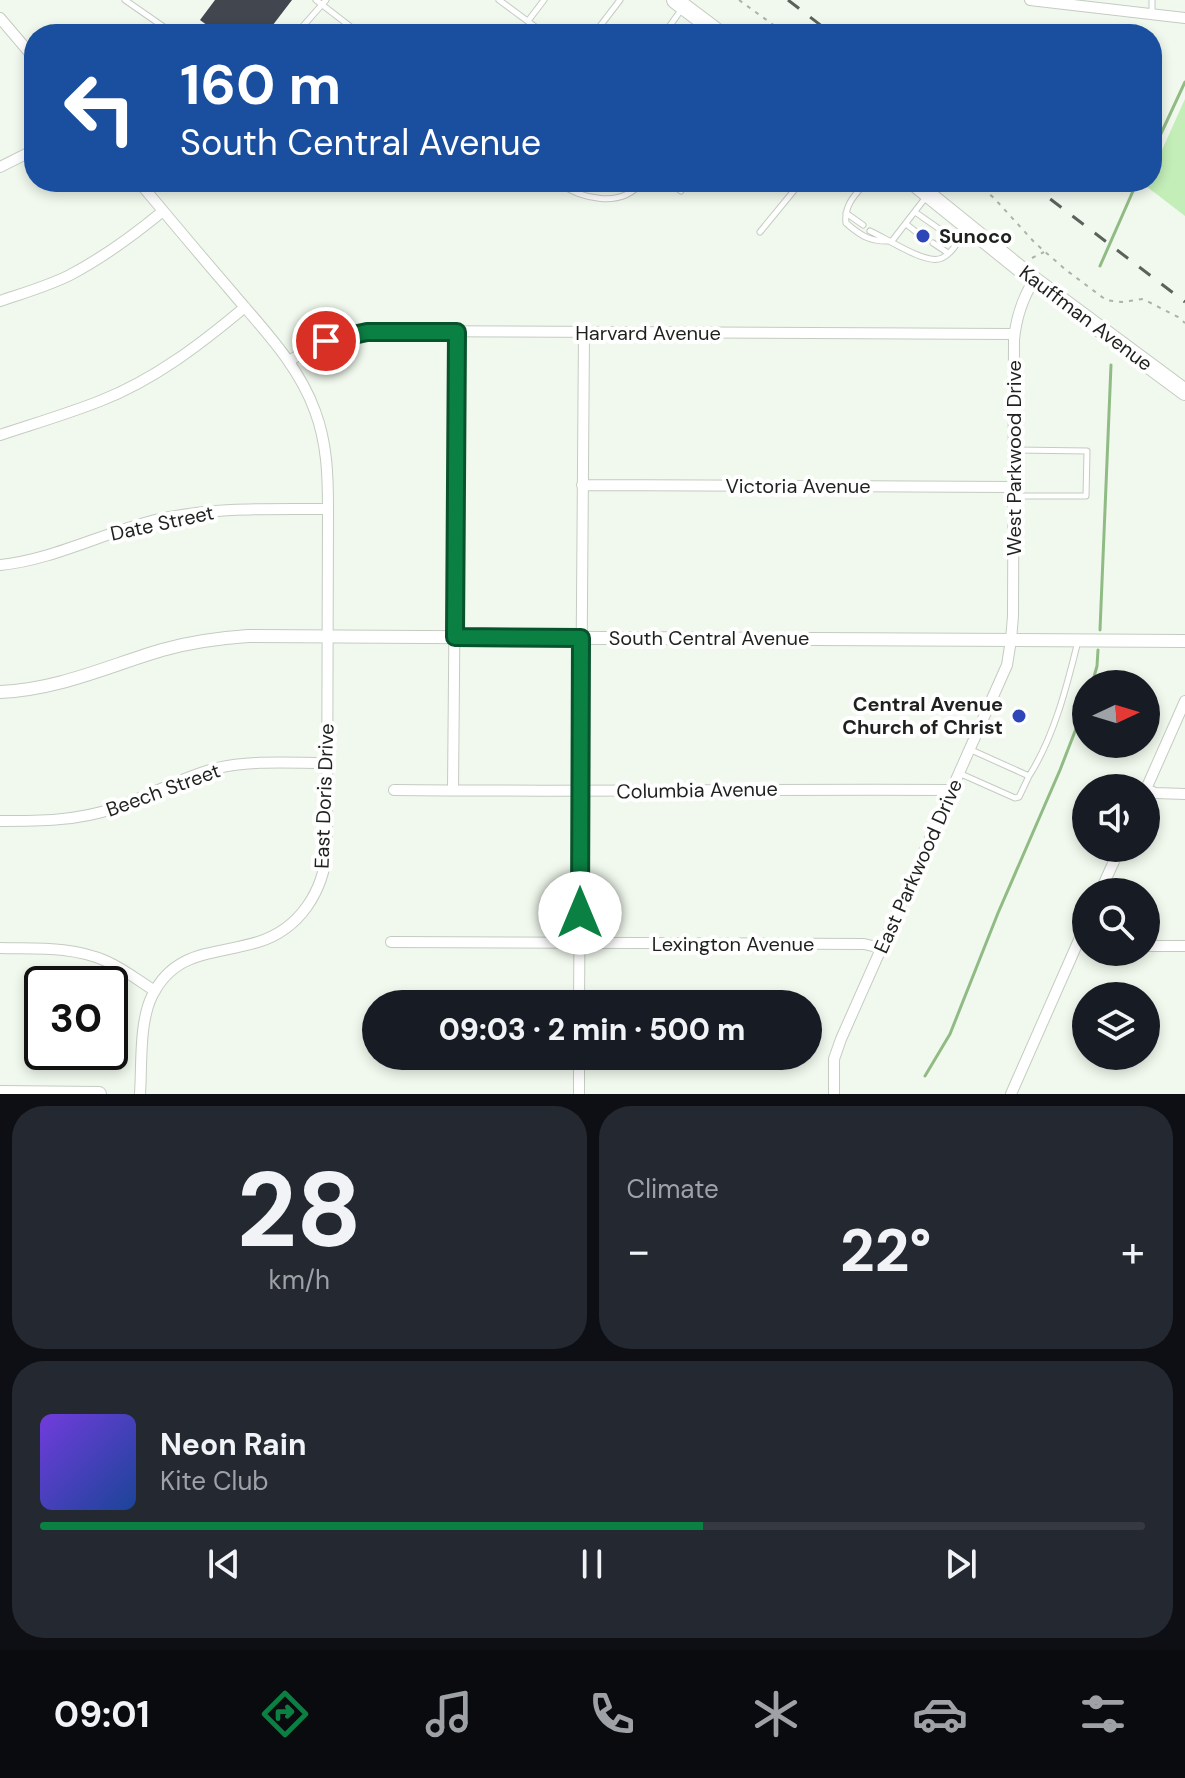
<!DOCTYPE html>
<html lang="en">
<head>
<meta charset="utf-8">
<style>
  :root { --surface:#171b24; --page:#242831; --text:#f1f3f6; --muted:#9ea1a6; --line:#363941; --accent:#0b8043 }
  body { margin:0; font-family:"DM Sans",sans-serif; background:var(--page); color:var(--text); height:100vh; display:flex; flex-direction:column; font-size:30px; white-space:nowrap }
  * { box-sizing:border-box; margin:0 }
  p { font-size:26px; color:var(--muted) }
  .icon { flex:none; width:44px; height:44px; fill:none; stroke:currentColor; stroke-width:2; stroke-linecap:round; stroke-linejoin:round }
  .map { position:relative; height:1094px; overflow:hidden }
  .details { display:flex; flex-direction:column; gap:12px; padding:12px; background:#0d0f14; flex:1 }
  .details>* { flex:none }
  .guide { position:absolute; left:24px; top:24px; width:1138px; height:168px; border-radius:32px; box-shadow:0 4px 12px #0003; background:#1a4fa0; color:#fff; overflow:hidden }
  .needle { width:52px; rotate:86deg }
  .buttons { position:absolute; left:1072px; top:670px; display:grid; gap:16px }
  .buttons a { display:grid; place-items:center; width:88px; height:88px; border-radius:50%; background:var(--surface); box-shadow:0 4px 12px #0003; font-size:40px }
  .speed { position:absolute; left:24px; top:966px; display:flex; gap:16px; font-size:40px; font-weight:700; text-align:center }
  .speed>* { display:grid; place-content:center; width:104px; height:104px; border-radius:50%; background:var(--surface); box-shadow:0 4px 12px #0003; line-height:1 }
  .speed .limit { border:4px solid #111; border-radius:12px; background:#fff; color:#111 }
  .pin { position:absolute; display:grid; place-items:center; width:68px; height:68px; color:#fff; margin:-34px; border:4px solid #fff; border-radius:50%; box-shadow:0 2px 8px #0007 }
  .me { position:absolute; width:88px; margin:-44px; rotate:0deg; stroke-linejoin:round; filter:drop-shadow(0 0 6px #0008) }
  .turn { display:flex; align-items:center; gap:28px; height:168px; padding:0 24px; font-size:36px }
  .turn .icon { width:104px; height:104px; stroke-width:2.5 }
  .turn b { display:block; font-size:56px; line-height:68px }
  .big { font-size:60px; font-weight:800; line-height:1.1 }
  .details .card { flex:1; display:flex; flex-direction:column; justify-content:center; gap:12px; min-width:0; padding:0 28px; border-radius:32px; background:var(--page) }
  .details .dial { align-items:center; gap:0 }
  .dial b { font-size:104px; line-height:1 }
  .song { display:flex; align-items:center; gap:24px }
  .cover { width:96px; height:96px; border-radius:12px; background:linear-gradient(135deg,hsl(260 70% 55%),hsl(220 70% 35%)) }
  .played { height:8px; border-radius:4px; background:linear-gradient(90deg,var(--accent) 60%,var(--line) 60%) }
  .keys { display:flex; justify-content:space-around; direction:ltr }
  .heat { display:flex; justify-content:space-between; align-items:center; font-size:44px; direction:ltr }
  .details .tiles { flex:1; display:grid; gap:12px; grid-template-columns:1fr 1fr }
  .card:last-child { grid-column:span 2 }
  .trip { position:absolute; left:362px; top:990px; width:460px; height:80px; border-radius:40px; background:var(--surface); box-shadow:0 4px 12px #0003; font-weight:800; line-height:80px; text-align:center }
  .dock { display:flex; height:128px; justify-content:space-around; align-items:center; background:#090b0e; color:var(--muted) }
  .dock .icon { width:56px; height:56px }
  .dock .current { color:var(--accent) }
  .dock b { font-size:36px; color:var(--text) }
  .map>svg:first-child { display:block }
</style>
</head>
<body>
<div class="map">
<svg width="1185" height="1094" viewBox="0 0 1185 1094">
  <rect width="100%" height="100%" fill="#f1f9ee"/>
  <path fill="#c3eeb8" d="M1185,99V216L1146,186L1148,182H1152V172Z"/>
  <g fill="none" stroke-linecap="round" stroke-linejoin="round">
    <path stroke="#90bb85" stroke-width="3" d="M1152,153L1185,82
      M1100,266L1137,182
      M1100,630L1111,365
      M1092,684L1097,666L1098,650
      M925,1076L950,1034L998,913L1060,770L1086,703"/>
  </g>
  <path fill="#42464f" d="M215,0H292L266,34H219L200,20Z"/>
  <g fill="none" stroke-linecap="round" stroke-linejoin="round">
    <defs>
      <path id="service" d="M125,0L174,34
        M316,0L360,34
        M499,0L545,34
        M1152,14V0
        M528,21L544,0
        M296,34L326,0
        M594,34L620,0
        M664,34L681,10
        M557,182C581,199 621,209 642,182
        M669,182L681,191L687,182
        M866,182C855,195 844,205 846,223C862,237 871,242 892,241L926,197
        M915,212L958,242
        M846,213L863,225
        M906,224L915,231
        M870,231C886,238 927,266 942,258C953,253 960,238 967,228
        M760,232L801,182
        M933,243L948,253
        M1014,450L1087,451L1086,496H1015
        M969,749L1029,776C1054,737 1067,686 1078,641
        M961,774L1015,798L1019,797L1029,776"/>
      <path id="minor" d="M1030,0L1185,18
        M0,18L34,58
        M0,167L34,150
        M139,182C169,218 200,255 231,291C262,328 298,364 315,411C327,443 328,475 328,509L327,848C324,891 300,929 258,942C216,955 175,949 152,996C139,1023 142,1064 140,1094
        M0,301C24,293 48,286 70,275C104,257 134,235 163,211
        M289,361C317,343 345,333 378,331L1014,334
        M0,435C33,424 67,414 100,401C154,380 201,344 245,307
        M582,485L1014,487
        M0,565C52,560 103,533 155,520C212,507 269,509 328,509
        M1146,789L1185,701
        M1146,789L1155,793L1185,794
        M394,790C580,792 766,789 951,790
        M453,790L457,332
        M0,821C39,821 77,821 115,808C149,796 181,777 217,768C253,760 290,763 327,763
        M1100,892L1120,848
        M391,942L864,944L881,948
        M1146,946H1185
        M0,948C36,949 72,946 106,961C124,969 139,981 155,991
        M579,1004L584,333
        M579,1094V1056
        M834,1094V1059L841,1039L1007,665L1011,640L1013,616L1014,340C1016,317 1022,299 1034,280
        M1011,1094L1086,924"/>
      <path id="tertiary" d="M0,692C57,690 108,666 162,650C190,642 219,638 248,636L1185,641"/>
      <path id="secondary" d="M0,1093L99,1094"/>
      <path id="primary" d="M675,0L720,34
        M913,182L1034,280L1185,392"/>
    </defs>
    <use href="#service" stroke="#c4ccc2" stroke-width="7"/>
    <use href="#minor" stroke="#c4ccc2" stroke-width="12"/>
    <use href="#tertiary" stroke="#c4ccc2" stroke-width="14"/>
    <use href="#secondary" stroke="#c4ccc2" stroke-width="16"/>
    <use href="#primary" stroke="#c4ccc2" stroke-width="18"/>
    <path stroke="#abb2a9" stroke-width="2" stroke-dasharray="4 6" stroke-linecap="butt" d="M739,0L786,34
      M975,182L994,198L1035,243L1066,270L1106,300L1122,302L1143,299L1178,317L1185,323
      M1032,258L1044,252"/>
    <use href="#service" stroke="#fff" stroke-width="5"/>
    <use href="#minor" stroke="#fff" stroke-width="10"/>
    <use href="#tertiary" stroke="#fff" stroke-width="12"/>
    <use href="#secondary" stroke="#fff" stroke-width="14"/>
    <use href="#primary" stroke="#fff" stroke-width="16"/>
    <path stroke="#5c615b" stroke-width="3" stroke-dasharray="14 14" stroke-linecap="butt" d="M788,0L832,34
      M1028,182L1185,302"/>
  </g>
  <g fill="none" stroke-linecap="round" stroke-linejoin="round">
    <defs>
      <path id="route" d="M326,341L367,332H457L455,637L581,638L580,913"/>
    </defs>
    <use href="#route" stroke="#07532c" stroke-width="20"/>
    <use href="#route" stroke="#0b8043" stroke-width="14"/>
  </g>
  <g fill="#2e47b8" stroke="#fff" stroke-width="3">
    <circle cx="923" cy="236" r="8"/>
    <circle cx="1019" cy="716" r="8"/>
  </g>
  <g text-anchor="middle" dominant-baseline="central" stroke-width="8" stroke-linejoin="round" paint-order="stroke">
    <g font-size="20" font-weight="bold" fill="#1e211d" stroke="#fff" text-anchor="start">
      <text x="939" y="236">Sunoco</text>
      <text x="1003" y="704" text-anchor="end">Central Avenue<tspan x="1003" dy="23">Church of Christ</tspan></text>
    </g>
    <g font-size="20" fill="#1e211d" stroke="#fff">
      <text transform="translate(1086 318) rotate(37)">Kauffman Avenue</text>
      <text x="648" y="333">Harvard Avenue</text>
      <text transform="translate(1014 458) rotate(-90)">West Parkwood Drive</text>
      <text x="798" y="486">Victoria Avenue</text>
      <text transform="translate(162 523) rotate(-12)">Date Street</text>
      <text x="709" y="638">South Central Avenue</text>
      <text transform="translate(163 790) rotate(-20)">Beech Street</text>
      <text transform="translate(697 790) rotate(-1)">Columbia Avenue</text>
      <text transform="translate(324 796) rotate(-88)">East Doris Drive</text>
      <text transform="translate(918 866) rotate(-66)">East Parkwood Drive</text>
      <text x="733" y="944">Lexington Avenue</text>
    </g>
  </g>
</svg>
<div class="buttons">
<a><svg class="needle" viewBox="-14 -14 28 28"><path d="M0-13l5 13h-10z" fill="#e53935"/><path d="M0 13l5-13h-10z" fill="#9ea1a6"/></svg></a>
<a><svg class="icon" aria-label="sound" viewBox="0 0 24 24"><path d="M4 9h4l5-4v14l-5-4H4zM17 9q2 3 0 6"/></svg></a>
<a><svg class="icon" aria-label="search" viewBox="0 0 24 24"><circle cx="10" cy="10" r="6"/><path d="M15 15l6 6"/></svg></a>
<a><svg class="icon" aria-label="layers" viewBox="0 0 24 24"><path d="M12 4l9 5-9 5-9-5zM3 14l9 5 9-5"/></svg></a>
</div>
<div class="speed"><div class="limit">30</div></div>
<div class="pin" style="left:326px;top:341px;background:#d93025"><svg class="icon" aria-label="arrive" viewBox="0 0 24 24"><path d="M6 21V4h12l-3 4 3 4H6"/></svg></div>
<svg class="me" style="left:580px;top:913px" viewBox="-20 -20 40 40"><circle r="19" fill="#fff"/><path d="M0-13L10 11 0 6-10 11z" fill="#0b8043"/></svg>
<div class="trip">09:03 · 2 min · 500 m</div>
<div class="guide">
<div class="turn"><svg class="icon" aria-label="left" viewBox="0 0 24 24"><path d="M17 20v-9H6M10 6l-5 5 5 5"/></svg><div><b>160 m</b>South Central Avenue</div></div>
</div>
</div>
<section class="details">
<div class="tiles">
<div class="card dial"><b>28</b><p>km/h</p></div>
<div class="card"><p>Climate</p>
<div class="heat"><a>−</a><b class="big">22°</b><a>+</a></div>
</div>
<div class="card">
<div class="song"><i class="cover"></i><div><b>Neon Rain</b><p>Kite Club</p></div></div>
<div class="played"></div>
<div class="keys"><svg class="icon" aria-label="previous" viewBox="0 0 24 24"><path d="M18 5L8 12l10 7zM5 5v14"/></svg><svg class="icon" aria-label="pause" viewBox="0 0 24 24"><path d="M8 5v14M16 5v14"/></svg><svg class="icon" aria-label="next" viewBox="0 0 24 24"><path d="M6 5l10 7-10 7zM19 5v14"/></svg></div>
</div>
</div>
</section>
<nav class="dock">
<b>09:01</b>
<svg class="icon current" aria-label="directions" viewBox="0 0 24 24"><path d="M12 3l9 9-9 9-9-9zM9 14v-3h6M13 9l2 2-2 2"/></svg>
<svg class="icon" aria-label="music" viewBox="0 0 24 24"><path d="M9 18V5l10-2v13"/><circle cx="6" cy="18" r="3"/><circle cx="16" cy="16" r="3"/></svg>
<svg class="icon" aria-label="phone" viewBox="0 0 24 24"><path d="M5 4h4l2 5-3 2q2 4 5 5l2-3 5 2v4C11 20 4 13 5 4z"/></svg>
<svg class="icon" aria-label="climate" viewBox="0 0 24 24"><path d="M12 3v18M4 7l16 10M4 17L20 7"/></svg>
<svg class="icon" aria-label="car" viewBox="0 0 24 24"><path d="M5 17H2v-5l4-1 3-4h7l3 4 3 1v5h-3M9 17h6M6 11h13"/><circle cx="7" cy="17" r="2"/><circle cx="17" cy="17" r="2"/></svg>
<svg class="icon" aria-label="filters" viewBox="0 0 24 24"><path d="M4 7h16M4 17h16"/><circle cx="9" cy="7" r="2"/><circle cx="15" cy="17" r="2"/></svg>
</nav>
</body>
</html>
